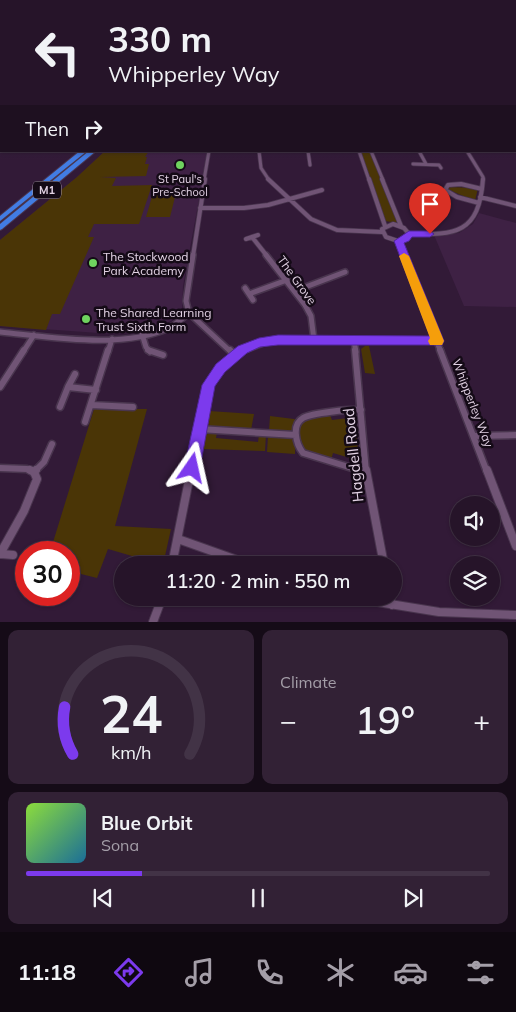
<!DOCTYPE html>
<html lang="en">
<head>
<meta charset="utf-8">
<style>
  :root { --surface:#261429; --page:#322135; --text:#f1f3f6; --muted:#a49ea8; --line:#423346; --accent:#7c3aed }
  body { margin:0; font-family:Mulish,sans-serif; background:var(--page); color:var(--text); height:100vh; display:flex; flex-direction:column; font-size:19px; white-space:nowrap }
  * { box-sizing:border-box; margin:0 }
  p { font-size:16px; color:var(--muted) }
  .icon { flex:none; width:28px; height:28px; fill:none; stroke:currentColor; stroke-width:2; stroke-linecap:round; stroke-linejoin:round }
  .map { position:relative; height:622px; overflow:hidden }
  .sheet { display:flex; flex-direction:column; gap:8px; padding:8px; background:#150b17; flex:1 }
  .sheet>* { flex:none }
  .banner { position:absolute; left:0px; top:0px; width:516px; height:152px; box-shadow:0 1px 4px #0004,0 0 0 1px var(--line); background:#261429; color:var(--text); overflow:hidden }
  .fabs { position:absolute; left:450px; top:496px; display:grid; gap:10px }
  .fabs a { display:grid; place-items:center; width:50px; height:50px; border-radius:50%; background:var(--surface); box-shadow:0 1px 4px #0004,0 0 0 1px var(--line); font-size:25px }
  .speed { position:absolute; left:15px; top:541px; display:flex; gap:10px; font-size:25px; font-weight:700; text-align:center }
  .speed>* { display:grid; place-content:center; width:65px; height:65px; border-radius:50%; background:var(--surface); box-shadow:0 1px 4px #0004,0 0 0 1px var(--line); line-height:1 }
  .speed .limit { border:8px solid #d22; background:#fff; color:#111 }
  .pin { position:absolute; display:grid; place-items:center; width:42px; height:42px; color:#fff; margin:-51px -21px; border-radius:50% 50% 50% 0; rotate:-45deg; box-shadow:0 0 5px #0007 }
  .pin .icon { rotate:45deg }
  .me { position:absolute; width:55px; margin:-28px; rotate:11deg; stroke-linejoin:round; filter:drop-shadow(0 0 4px #0008) }
  .turn { display:flex; align-items:center; gap:18px; height:105px; padding:0 25px; font-size:22px }
  .turn .icon { width:65px; height:65px; stroke-width:2.5 }
  .turn b { display:block; font-size:35px; line-height:42px }
  .then { display:flex; align-items:center; height:48px; padding:0 25px; background:#0003; gap:10px; font-size:19px }
  .big { font-size:38px; font-weight:600; line-height:1.1 }
  .sheet .tile { flex:1; display:flex; flex-direction:column; justify-content:center; gap:8px; min-width:0; padding:0 18px; border-radius:10px; background:var(--page) }
  .sheet .dial { align-items:center; gap:0 }
  .dial svg { height:130px; overflow:visible; fill:none; stroke:var(--line); stroke-width:7; stroke-linecap:round; text-anchor:middle }
  .dial text { fill:var(--text); stroke:none }
  .song { display:flex; align-items:center; gap:15px }
  .cover { width:60px; height:60px; border-radius:8px; background:linear-gradient(135deg,hsl(90 70% 55%),hsl(200 70% 35%)) }
  .played { height:5px; border-radius:2px; background:linear-gradient(90deg,var(--accent) 25%,var(--line) 25%) }
  .keys { display:flex; justify-content:space-around; direction:ltr }
  .heat { display:flex; justify-content:space-between; align-items:center; font-size:28px; direction:ltr }
  .sheet .tiles { flex:1; display:grid; gap:8px; grid-template-columns:1fr 1fr }
  .tile:last-child { grid-column:span 2 }
  .trip { position:absolute; left:114px; top:556px; width:288px; height:50px; border-radius:25px; background:var(--surface); box-shadow:0 1px 4px #0004,0 0 0 1px var(--line); font-weight:600; line-height:50px; text-align:center }
  .tabs { display:flex; height:80px; justify-content:space-around; align-items:center; background:#0f0810; color:var(--muted) }
  .tabs .icon { width:35px; height:35px }
  .tabs .selected { color:var(--accent) }
  .tabs b { font-size:22px; color:var(--text) }
  .map>svg:first-child { display:block }
</style>
</head>
<body>
<div class="map">
<svg width="516" height="622" viewBox="0 0 516 622">
  <rect width="100%" height="100%" fill="#321a37"/>
  <path fill="#3e2144" d="M105,151H208L183,286L182,312L171,321L154,327L113,334L0,326V240L77,177Z
    M479,213L516,223V307L464,306L434,235L459,233L473,224Z"/>
  <path fill="#4a3506" d="M105,151H149L145,157H147L145,164H149L146,176L100,177L116,178L112,186L152,185L139,224H94L88,237H94L60,314H52L46,330L0,326V240L77,177Z
    M360,151H370L398,223L385,221Z
    M447,187L478,188L475,201L447,189Z
    M153,193H176L170,217H146Z
    M365,346H369L375,374L365,373L361,349Z
    M94,409H147L115,526L171,529L163,565L108,549L97,578L69,571V552H50Z
    M209,411L254,414L251,430L210,426L206,423Z
    M346,412L355,413L359,465L351,464L350,458L333,453L331,460C302,451 301,456 299,424L306,419L330,415L332,420L348,418Z
    M270,416L294,419L296,420L294,428L289,432L269,431Z
    M212,432H217L216,438L258,442L259,435H266L265,451L203,449L205,435Z
    M268,436L292,438L295,442V454L267,452Z"/>
  <g fill="none" stroke-linecap="round" stroke-linejoin="round">
    <defs>
      <path id="minor-far4" d="M259,151L261,168L269,180
        M308,151L310,165
        M359,151L369,180
        M371,151L383,180
        M419,151L426,164
        M467,151L483,177V180
        M413,164L439,165L441,168
        M204,180L209,151"/>
      <path id="minor-far3" d="M268,179L311,219L337,230L382,232
        M369,179L385,226
        M382,179L401,226
        M480,197L516,206
        M479,203L457,197L445,190L448,185L461,184L482,189
        M200,208H244L268,205L322,190
        M393,224L404,228L409,234L408,238L398,241L386,237L382,229Z
        M409,234C456,235 479,234 483,179
        M252,237L267,256
        M246,239L258,235
        M398,241L404,256
        M193,256L205,179"/>
      <path id="minor-far2" d="M193,255L186,301L189,313L231,352
        M266,255L305,305L311,316L314,340
        M403,255L441,352
        M245,288L253,300
        M295,291L345,272
        M249,294L287,280
        M0,332C51,337 124,350 171,327C177,323 183,318 189,313
        M142,334L146,347L150,352
        M354,341L356,352
        M23,352L34,335
        M108,352L112,339
        M240,352L268,341H438"/>
      <path id="minor-far1" d="M148,350L163,355
        M230,350L235,355
        M355,350L366,472
        M440,350L487,472
        M0,387L24,350
        M68,387L75,374
        M91,405L133,407
        M60,407L68,387L96,390
        M361,410C350,409 312,413 303,418C291,425 296,444 303,453L365,472
        M85,422L108,350
        M199,429L296,435
        M474,436L516,435
        M0,468L27,469L33,472
        M34,472L44,462L52,444
        M191,472L206,392C214,374 225,360 243,350"/>
      <path id="minor" d="M361,470L366,472
        M366,470L384,565
        M487,470L516,546
        M34,472L36,470
        M178,539L251,565
        M0,554L24,511L37,479L34,472L30,470
        M1,554L13,555
        M172,565L191,470
        M353,598L439,612L516,615
        M390,598L392,605
        M153,622L162,598"/>
      <path id="motorway" d="M80,151H87L0,221V216Z
        M89,151H96L2,229L0,230V224Z"/>
    </defs>
    <use href="#minor-far4" stroke="#49354e" stroke-width="4.5"/>
    <use href="#minor-far3" stroke="#49354e" stroke-width="5.5"/>
    <use href="#minor-far2" stroke="#49354e" stroke-width="8"/>
    <use href="#minor-far1" stroke="#49354e" stroke-width="9"/>
    <use href="#minor" stroke="#49354e" stroke-width="10"/>
    <use href="#motorway" stroke="#49354e" stroke-width="2"/>
    <use href="#minor-far4" stroke="#705475" stroke-width="3"/>
    <use href="#minor-far3" stroke="#705475" stroke-width="4"/>
    <use href="#minor-far2" stroke="#705475" stroke-width="5"/>
    <use href="#minor-far1" stroke="#705475" stroke-width="6"/>
    <use href="#minor" stroke="#705475" stroke-width="8"/>
    <use href="#motorway" fill="#427ce3" fill-rule="evenodd"/>
  </g>
  <linearGradient id="sky" x2="0" y2="1"><stop stop-color="#1c0e1e"/><stop offset="0.45" stop-color="#493e5e"/><stop offset="1" stop-color="#493e5e" stop-opacity="0"/></linearGradient>
  <rect width="516" height="159" fill="url(#sky)"/>
  <path fill="#7c3aed" stroke="#51269a" d="M409,231H430L434,234L430,237H412L409,241L404,243L444,341L442,345H278L260,347L247,353L225,372L215,386L200,468L197,473L192,475L186,473L184,468L202,385L216,364L238,346L259,338L278,335L430,336L394,241Z"/>
  <path fill="#f59e0b" d="M404,253L409,256L444,341L442,345H430L428,341L430,338L399,256Z"/>
  <g fill="#6fd35f" stroke="#140a16" stroke-width="2">
    <circle cx="180" cy="165" r="5"/>
    <circle cx="93" cy="263" r="5"/>
    <circle cx="86" cy="319" r="5"/>
  </g>
  <g text-anchor="middle" dominant-baseline="central" stroke-width="5" stroke-linejoin="round" paint-order="stroke">
    <g font-size="11" fill="#e2d2e4" stroke="#140a16">
      <text x="180" y="179">St Paul's<tspan x="180" dy="13">Pre-School</tspan></text>
    </g>
    <rect fill="#140a16" stroke="#a496a6" stroke-width="1" x="33" y="181.5" width="28" height="17" rx="4"/>
    <g font-size="11" font-weight="bold" fill="#e2d2e4">
      <text x="47" y="190">M1</text>
    </g>
    <g font-size="12" fill="#e2d2e4" stroke="#140a16" text-anchor="start">
      <text x="103" y="256">The Stockwood<tspan x="103" dy="14">Park Academy</tspan></text>
      <text x="96" y="312">The Shared Learning<tspan x="96" dy="14">Trust Sixth Form</tspan></text>
    </g>
    <g font-size="12" fill="#e2d2e4" stroke="#140a16">
      <text transform="translate(297 280) rotate(54)">The Grove</text>
      <text transform="translate(473 403) rotate(69)">Whipperley Way</text>
    </g>
    <g font-size="15" fill="#e2d2e4" stroke="#140a16">
      <text transform="translate(353 455) rotate(-96)">Hagdell Road</text>
    </g>
  </g>
</svg>
<div class="fabs">
<a><svg class="icon" aria-label="sound" viewBox="0 0 24 24"><path d="M4 9h4l5-4v14l-5-4H4zM17 9q2 3 0 6"/></svg></a>
<a><svg class="icon" aria-label="layers" viewBox="0 0 24 24"><path d="M12 4l9 5-9 5-9-5zM3 14l9 5 9-5"/></svg></a>
</div>
<div class="speed"><div class="limit">30</div></div>
<div class="pin" style="left:430px;top:234px;background:#d93025"><svg class="icon" aria-label="arrive" viewBox="0 0 24 24"><path d="M6 21V4h12l-3 4 3 4H6"/></svg></div>
<svg class="me" style="left:192px;top:468px" viewBox="-20 -20 40 40"><path d="M0-17L14 15 0 8-14 15z" fill="#7c3aed" stroke="#fff" stroke-width="4"/></svg>
<div class="trip">11:20 · 2 min · 550 m</div>
<div class="banner">
<div class="turn"><svg class="icon" aria-label="left" viewBox="0 0 24 24"><path d="M17 20v-9H6M10 6l-5 5 5 5"/></svg><div><b>330 m</b>Whipperley Way</div></div>
<div class="then">Then<svg class="icon" aria-label="right" viewBox="0 0 24 24"><path d="M7 20v-9h11M14 6l5 5-5 5"/></svg></div>
</div>
</div>
<section class="sheet">
<div class="tiles">
<div class="tile dial"><svg viewBox="0 0 100 80">
<path d="M14 69A42 42 0 1 1 86 69"/>
<path d="M14 69A42 42 0 0 1 9 40" stroke="#7c3aed"/>
<text x="50" y="56" font-size="32" font-weight="700">24</text>
<text x="50" y="72" font-size="11">km/h</text>
</svg></div>
<div class="tile"><p>Climate</p>
<div class="heat"><a>−</a><b class="big">19°</b><a>+</a></div>
</div>
<div class="tile">
<div class="song"><i class="cover"></i><div><b>Blue Orbit</b><p>Sona</p></div></div>
<div class="played"></div>
<div class="keys"><svg class="icon" aria-label="previous" viewBox="0 0 24 24"><path d="M18 5L8 12l10 7zM5 5v14"/></svg><svg class="icon" aria-label="pause" viewBox="0 0 24 24"><path d="M8 5v14M16 5v14"/></svg><svg class="icon" aria-label="next" viewBox="0 0 24 24"><path d="M6 5l10 7-10 7zM19 5v14"/></svg></div>
</div>
</div>
</section>
<nav class="tabs">
<b>11:18</b>
<svg class="icon selected" aria-label="directions" viewBox="0 0 24 24"><path d="M12 3l9 9-9 9-9-9zM9 14v-3h6M13 9l2 2-2 2"/></svg>
<svg class="icon" aria-label="music" viewBox="0 0 24 24"><path d="M9 18V5l10-2v13"/><circle cx="6" cy="18" r="3"/><circle cx="16" cy="16" r="3"/></svg>
<svg class="icon" aria-label="phone" viewBox="0 0 24 24"><path d="M5 4h4l2 5-3 2q2 4 5 5l2-3 5 2v4C11 20 4 13 5 4z"/></svg>
<svg class="icon" aria-label="climate" viewBox="0 0 24 24"><path d="M12 3v18M4 7l16 10M4 17L20 7"/></svg>
<svg class="icon" aria-label="car" viewBox="0 0 24 24"><path d="M5 17H2v-5l4-1 3-4h7l3 4 3 1v5h-3M9 17h6M6 11h13"/><circle cx="7" cy="17" r="2"/><circle cx="17" cy="17" r="2"/></svg>
<svg class="icon" aria-label="filters" viewBox="0 0 24 24"><path d="M4 7h16M4 17h16"/><circle cx="9" cy="7" r="2"/><circle cx="15" cy="17" r="2"/></svg>
</nav>
</body>
</html>
